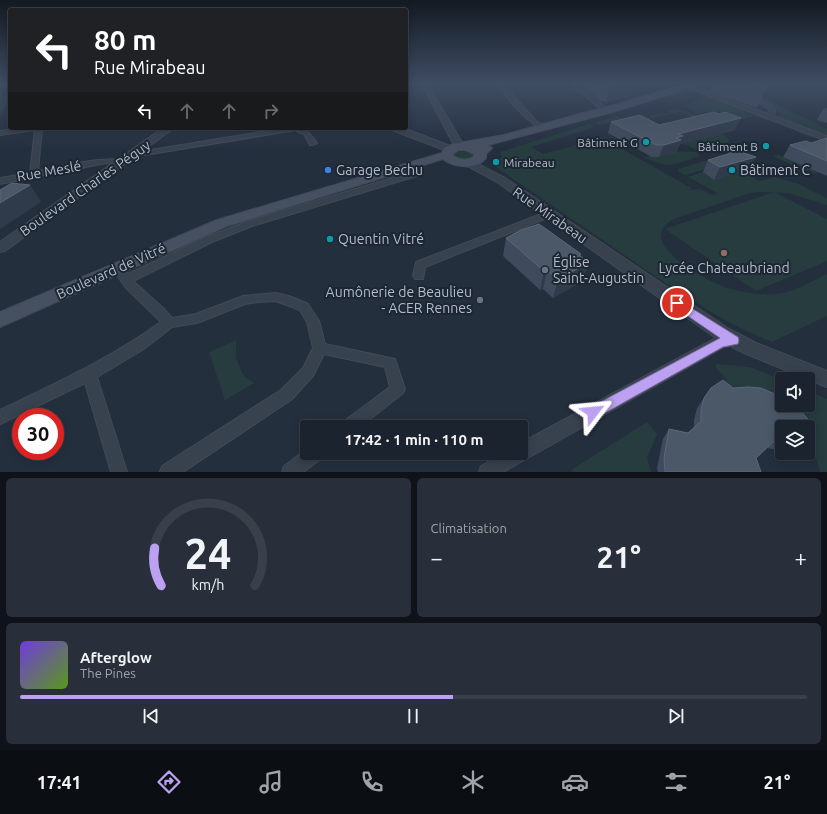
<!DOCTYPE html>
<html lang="fr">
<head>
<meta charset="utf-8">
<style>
  :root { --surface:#1b232e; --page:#282f3a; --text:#f1f3f6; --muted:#a0a4aa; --line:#39404a; --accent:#bca0f2 }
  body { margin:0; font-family:Ubuntu,sans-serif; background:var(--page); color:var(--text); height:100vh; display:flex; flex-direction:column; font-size:15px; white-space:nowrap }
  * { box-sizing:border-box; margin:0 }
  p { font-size:13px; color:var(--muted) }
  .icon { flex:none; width:22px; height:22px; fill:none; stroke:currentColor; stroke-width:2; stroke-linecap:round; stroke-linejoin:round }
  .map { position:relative; height:472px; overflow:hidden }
  .drawer { display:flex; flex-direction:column; gap:6px; padding:6px; background:#0f1319; flex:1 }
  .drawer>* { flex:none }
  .guide { position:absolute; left:8px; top:8px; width:400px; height:122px; border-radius:4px; box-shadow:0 2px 10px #0003,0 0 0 1px var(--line); background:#202124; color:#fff; overflow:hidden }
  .buttons { position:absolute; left:775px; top:372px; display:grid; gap:8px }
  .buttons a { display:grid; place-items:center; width:40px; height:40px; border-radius:4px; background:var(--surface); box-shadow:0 2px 10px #0003,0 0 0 1px var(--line); font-size:20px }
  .speed { position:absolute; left:12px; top:408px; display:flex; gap:8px; font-size:20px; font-weight:700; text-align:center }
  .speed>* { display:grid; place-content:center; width:52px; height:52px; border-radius:50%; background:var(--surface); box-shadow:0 2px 10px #0003,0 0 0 1px var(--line); line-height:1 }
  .speed .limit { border:6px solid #d22; background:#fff; color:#111 }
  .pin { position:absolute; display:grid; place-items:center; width:34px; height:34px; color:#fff; margin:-17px; border:2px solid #fff; border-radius:50%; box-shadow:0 1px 4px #0007 }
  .me { position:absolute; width:44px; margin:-22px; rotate:61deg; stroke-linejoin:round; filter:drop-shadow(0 0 3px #0008) }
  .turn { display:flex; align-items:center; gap:14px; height:84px; padding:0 20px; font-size:18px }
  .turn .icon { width:52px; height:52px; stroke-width:2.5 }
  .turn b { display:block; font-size:28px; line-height:34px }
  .lanes { display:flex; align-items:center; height:38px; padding:0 20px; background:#0003; justify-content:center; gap:20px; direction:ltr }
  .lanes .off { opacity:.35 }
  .big { font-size:30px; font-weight:700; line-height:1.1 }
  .drawer .tile { flex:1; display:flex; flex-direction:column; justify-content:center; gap:6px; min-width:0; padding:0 14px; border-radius:6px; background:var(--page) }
  .drawer .dial { align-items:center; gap:0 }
  .dial svg { height:104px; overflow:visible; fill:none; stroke:var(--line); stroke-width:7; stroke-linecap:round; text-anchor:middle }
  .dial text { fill:var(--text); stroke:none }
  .song { display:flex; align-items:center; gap:12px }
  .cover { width:48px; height:48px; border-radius:6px; background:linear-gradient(135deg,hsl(260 70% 55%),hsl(90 70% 35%)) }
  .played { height:4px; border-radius:2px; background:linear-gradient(90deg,var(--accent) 55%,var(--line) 55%) }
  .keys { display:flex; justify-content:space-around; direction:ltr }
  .heat { display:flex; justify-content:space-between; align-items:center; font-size:22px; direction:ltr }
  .drawer .tiles { flex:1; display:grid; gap:6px; grid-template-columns:1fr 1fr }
  .tile:last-child { grid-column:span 2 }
  .trip { position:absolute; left:300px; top:420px; width:228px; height:40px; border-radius:4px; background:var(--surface); box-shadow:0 2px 10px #0003,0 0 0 1px var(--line); font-weight:700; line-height:40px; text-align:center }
  .tabs { display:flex; height:64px; justify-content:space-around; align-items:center; background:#0b0e12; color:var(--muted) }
  .tabs .icon { width:28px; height:28px }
  .tabs .on { color:var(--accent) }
  .tabs b { font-size:18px; color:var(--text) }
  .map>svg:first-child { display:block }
</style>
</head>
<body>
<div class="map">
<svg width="827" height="472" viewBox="0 0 827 472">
  <rect width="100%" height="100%" fill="#242f3e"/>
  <path fill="#263c3f" d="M729,83L760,96L827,129V138L779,118L780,114C769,99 745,91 729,83Z
    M709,95L712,97L710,98L715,101L719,100L814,137H807L790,128L754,116L735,121L723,119L706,112L698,114L685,106Z
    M675,109L689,112L699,118L666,133L649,124H658L665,127L693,118L680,112L634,123L618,120L601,125L595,123L615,116L632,119L645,116L647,118L652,116L650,115L669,113L667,111Z
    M589,124L595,127L531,147L543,154L603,138L691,188L689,190L701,189L712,195L717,193L688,177L703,172L714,180L741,172L760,181L774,177L796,183L827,198V205L788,193L760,192L750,193L674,219C632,242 705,280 725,287C740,292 757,295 773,294C792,294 810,282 827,274V316L772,342C724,324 682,294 639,265C591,232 544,200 496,167L502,156L500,152Z
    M722,133L730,140C722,148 708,143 698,139Z
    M674,139L694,140L713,146L697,150Z
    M457,149H467L475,154L474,158L464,161L451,156V153Z
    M673,151L696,152L700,156C676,164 668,170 644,157Z
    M779,155L819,172L813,174L772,156Z
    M711,159H716L723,164L685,175L678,171V169Z
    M774,192L827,219V261L756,291L665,229Z
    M236,340V358L243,375L254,383L225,400L209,352Z
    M718,364L750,367L782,380V405H808V391L827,399V472H820L808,427L762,392L731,386L715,366Z
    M647,422L657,434L647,458L651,472H573L571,470Z"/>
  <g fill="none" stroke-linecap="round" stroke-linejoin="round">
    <defs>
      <path id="minor" d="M421,83H427L464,146L463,148H457L452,141Z
        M496,83H502L536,121L545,126V128C532,130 504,94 496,83Z
        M570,83H576L608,110V112H604Z
        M688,84L768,114L769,109L746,95L751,94L774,107L775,113L773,116L827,136V141L686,87L685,86Z
        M10,97V101L0,102V98Z
        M20,128H42L38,171C54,168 115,153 125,162L121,164L106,163L0,184V178L30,173L35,130L0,135V131Z
        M285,128C303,128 306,127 317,143L313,145H310L304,134L298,132L296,130L145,155L135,154L131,152L135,150L145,151Z
        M408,164H414L421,173L420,175L252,226L212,242L133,281L163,308L172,318L196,314L243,296L276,293L292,297L308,304L319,321L325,344L395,359L405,389L403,393L360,427H340L343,422L390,387L385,367L324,354L313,376L291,400L183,472H160L162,466L281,390L303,368L313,348L307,322L300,310L276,301L258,302L245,304L197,323L172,327L144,349L97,377L127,472H111L85,383L0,424V410C56,383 111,358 161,322L126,288L112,268L113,265H121L128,274L204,238L246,222L412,172L407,166Z
        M549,211L554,214L552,216L425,267L423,279H415L413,276L416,262Z
        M734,335L739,336L740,340L739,344L724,347L503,472H479L481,466L504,453H521V443L716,338Z
        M307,449V453H323L321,459L303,472H282L284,466Z"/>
      <path id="tertiary" d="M0,83H10V87H0Z
        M163,128H174L5,251L0,252V242Z
        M390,128H403L453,147L455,149L453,151H447L392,130Z
        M470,160L505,178L729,329L756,343L827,371V387L744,353L717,339L497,182L466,165L465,163Z"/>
      <path id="secondary" d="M690,83H702L701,85L609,113L488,145L492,148L486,154V158C477,170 454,168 443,159L433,162L227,226L0,327V312L217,220L442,153L444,148L453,144L504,135L583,113L604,108ZM458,150H466L474,154V157C466,161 459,160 452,155Z"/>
    </defs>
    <use href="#minor" stroke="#414a57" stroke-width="2"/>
    <use href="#tertiary" stroke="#414a57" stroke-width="2"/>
    <use href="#secondary" stroke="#414a57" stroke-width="2"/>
    <use href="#minor" fill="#38414e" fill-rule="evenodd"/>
    <use href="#tertiary" fill="#38414e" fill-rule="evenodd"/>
    <use href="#secondary" fill="#465061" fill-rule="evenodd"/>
  </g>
  <path fill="#3f4b5c" d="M583,83H642L639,94L606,102L600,101L582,84Z
    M712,83H763L768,85L757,108L709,91Z
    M827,108V123L817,120L823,109Z
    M611,122L735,130L680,144L676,152L659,157H652L608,133Z
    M827,138V176L783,157L790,145L811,143Z
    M708,160L750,169L714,180L703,172Z
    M506,238L581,254V256L583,281L553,298L543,289L540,290L503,256Z
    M723,380L733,388L748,387L761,388L782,397V405H794L798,408L808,419L816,433L808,441V427H782V447L778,450L767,448L756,459L761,472H658L657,468L663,439L669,429L688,433L694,428V420L697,408L711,388Z"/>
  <path fill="#2f3b4b" d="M611,83H642L639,94L606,102Z
    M1,93L7,104L0,114V95Z
    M741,118L735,130L680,144L676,152L659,157L664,145L678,134Z
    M756,157L750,169L714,180L720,167Z
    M30,185L41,202L0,229V203Z
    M581,254L577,269L589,263L583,281L553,298L558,279L579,255Z
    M547,270L543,289L540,290L544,271Z
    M776,439L767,448L747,467L756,458Z"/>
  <path fill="#4b5868" stroke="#5c6777" d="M747,83H763L768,85L766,89Z
    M714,112L719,114L725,112L741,118L678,134L683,136L676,138L681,140L664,145H656L611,122L640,115L659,125Z
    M827,138V161L790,145L806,141L811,143Z
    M732,149L756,157L720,167L708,160L728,154Z
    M12,183L30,185L0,203V190Z
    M539,224L581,254L579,255L589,263L558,279L547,270L544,271L506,238L521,230Z
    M723,380L733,388L748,387L761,388L782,397V405H794L798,408L808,419L816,433L808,431V427H782V439H776L756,458L761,472H665L664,458L669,429L688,433L701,421V410L704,398L711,388Z"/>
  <linearGradient id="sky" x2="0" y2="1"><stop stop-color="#141a22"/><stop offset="0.56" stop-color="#3f4d63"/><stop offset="1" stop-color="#3f4d63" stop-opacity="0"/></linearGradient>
  <rect width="827" height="149" fill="url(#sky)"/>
  <path fill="#bca0f2" stroke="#7a689d" d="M677,299L738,337L739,340L738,344L723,347L598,417L593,419L589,417L587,412L589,408L720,338L673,306L671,303L673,300Z"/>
  <g fill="#0f9aa8" stroke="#1d2633" stroke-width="1.5">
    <circle cx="646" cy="142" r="4"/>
    <circle cx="766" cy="146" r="4"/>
    <circle cx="496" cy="162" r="4"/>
    <circle cx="732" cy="170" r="4"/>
    <circle cx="330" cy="239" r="4"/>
  </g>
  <circle fill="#3f7fe0" stroke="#1d2633" stroke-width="1.5" cx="328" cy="170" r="4"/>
  <circle fill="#8d6e63" stroke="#1d2633" stroke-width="1.5" cx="724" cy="253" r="4"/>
  <g fill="#6b7280" stroke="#1d2633" stroke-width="1.5">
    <circle cx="545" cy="270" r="4"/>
    <circle cx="480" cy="300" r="4"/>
  </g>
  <g text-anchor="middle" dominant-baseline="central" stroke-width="4" stroke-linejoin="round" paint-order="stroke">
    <g font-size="12" fill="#b4bcc9" stroke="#1d2633" text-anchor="end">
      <text x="638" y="142">Bâtiment G</text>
      <text x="758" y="146">Bâtiment B</text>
      <text x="504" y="162" text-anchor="start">Mirabeau</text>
    </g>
    <g font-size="14" fill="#b4bcc9" stroke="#1d2633" text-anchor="start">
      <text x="336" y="170">Garage Bechu</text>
      <text x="740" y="170">Bâtiment C</text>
      <text x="338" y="239">Quentin Vitré</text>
      <text x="553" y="262">Église<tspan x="553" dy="16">Saint-Augustin</tspan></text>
      <text x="724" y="268" text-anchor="middle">Lycée Chateaubriand</text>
      <text x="472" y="292" text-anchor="end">Aumônerie de Beaulieu<tspan x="472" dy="16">- ACER Rennes</tspan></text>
    </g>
    <g font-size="14" fill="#b4bcc9" stroke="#1d2633">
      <text transform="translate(49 171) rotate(-10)">Rue Meslé</text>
      <text transform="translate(85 188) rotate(-35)">Boulevard Charles Péguy</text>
      <text transform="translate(550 215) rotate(35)">Rue Mirabeau</text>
      <text transform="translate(111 271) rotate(-24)">Boulevard de Vitré</text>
    </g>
  </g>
</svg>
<div class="buttons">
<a><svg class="icon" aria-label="sound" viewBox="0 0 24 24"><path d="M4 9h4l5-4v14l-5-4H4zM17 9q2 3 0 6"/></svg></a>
<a><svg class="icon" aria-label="layers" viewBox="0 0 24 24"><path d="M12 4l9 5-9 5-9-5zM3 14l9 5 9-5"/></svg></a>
</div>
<div class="speed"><div class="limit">30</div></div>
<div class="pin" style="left:677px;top:303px;background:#d93025"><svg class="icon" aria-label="arrive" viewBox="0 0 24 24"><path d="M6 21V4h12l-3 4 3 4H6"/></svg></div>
<svg class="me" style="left:593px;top:412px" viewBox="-20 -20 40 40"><path d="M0-17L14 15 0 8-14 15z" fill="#bca0f2" stroke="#fff" stroke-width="4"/></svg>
<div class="trip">17:42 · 1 min · 110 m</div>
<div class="guide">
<div class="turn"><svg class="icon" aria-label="left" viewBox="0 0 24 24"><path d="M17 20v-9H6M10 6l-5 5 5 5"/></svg><div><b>80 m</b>Rue Mirabeau</div></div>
<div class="lanes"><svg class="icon" aria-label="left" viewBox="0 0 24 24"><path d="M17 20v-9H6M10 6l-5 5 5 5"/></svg><svg class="icon off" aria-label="ahead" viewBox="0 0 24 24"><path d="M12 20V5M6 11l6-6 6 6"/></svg><svg class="icon off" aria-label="ahead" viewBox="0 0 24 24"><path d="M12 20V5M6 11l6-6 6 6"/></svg><svg class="icon off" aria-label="right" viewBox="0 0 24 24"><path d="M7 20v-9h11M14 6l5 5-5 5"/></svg></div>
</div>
</div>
<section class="drawer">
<div class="tiles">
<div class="tile dial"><svg viewBox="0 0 100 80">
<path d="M14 69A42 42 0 1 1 86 69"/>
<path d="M14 69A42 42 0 0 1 9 40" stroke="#bca0f2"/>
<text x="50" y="56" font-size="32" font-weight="700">24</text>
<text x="50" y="72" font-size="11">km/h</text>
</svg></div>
<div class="tile"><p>Climatisation</p>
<div class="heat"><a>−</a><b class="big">21°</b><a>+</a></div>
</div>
<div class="tile">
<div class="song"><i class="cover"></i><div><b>Afterglow</b><p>The Pines</p></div></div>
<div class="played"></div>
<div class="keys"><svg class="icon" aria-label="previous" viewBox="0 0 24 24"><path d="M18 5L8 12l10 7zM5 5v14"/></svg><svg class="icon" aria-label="pause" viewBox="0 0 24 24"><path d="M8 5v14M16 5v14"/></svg><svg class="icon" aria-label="next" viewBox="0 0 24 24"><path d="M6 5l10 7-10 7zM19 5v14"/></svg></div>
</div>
</div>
</section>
<nav class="tabs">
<b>17:41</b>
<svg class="icon on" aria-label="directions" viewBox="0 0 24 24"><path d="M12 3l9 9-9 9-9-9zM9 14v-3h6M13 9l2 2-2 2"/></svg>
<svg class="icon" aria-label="music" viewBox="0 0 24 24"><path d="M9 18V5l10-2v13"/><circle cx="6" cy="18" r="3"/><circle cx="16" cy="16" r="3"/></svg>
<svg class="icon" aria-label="phone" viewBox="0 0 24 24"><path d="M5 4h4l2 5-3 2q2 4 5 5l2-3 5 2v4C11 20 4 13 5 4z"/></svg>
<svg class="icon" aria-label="climate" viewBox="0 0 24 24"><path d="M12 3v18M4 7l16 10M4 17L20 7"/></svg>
<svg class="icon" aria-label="car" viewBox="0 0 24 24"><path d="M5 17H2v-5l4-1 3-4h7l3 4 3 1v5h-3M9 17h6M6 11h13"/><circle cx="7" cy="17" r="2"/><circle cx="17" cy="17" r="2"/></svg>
<svg class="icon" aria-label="filters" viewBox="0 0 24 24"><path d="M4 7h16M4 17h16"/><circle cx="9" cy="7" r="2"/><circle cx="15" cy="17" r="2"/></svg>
<b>21°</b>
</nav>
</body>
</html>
